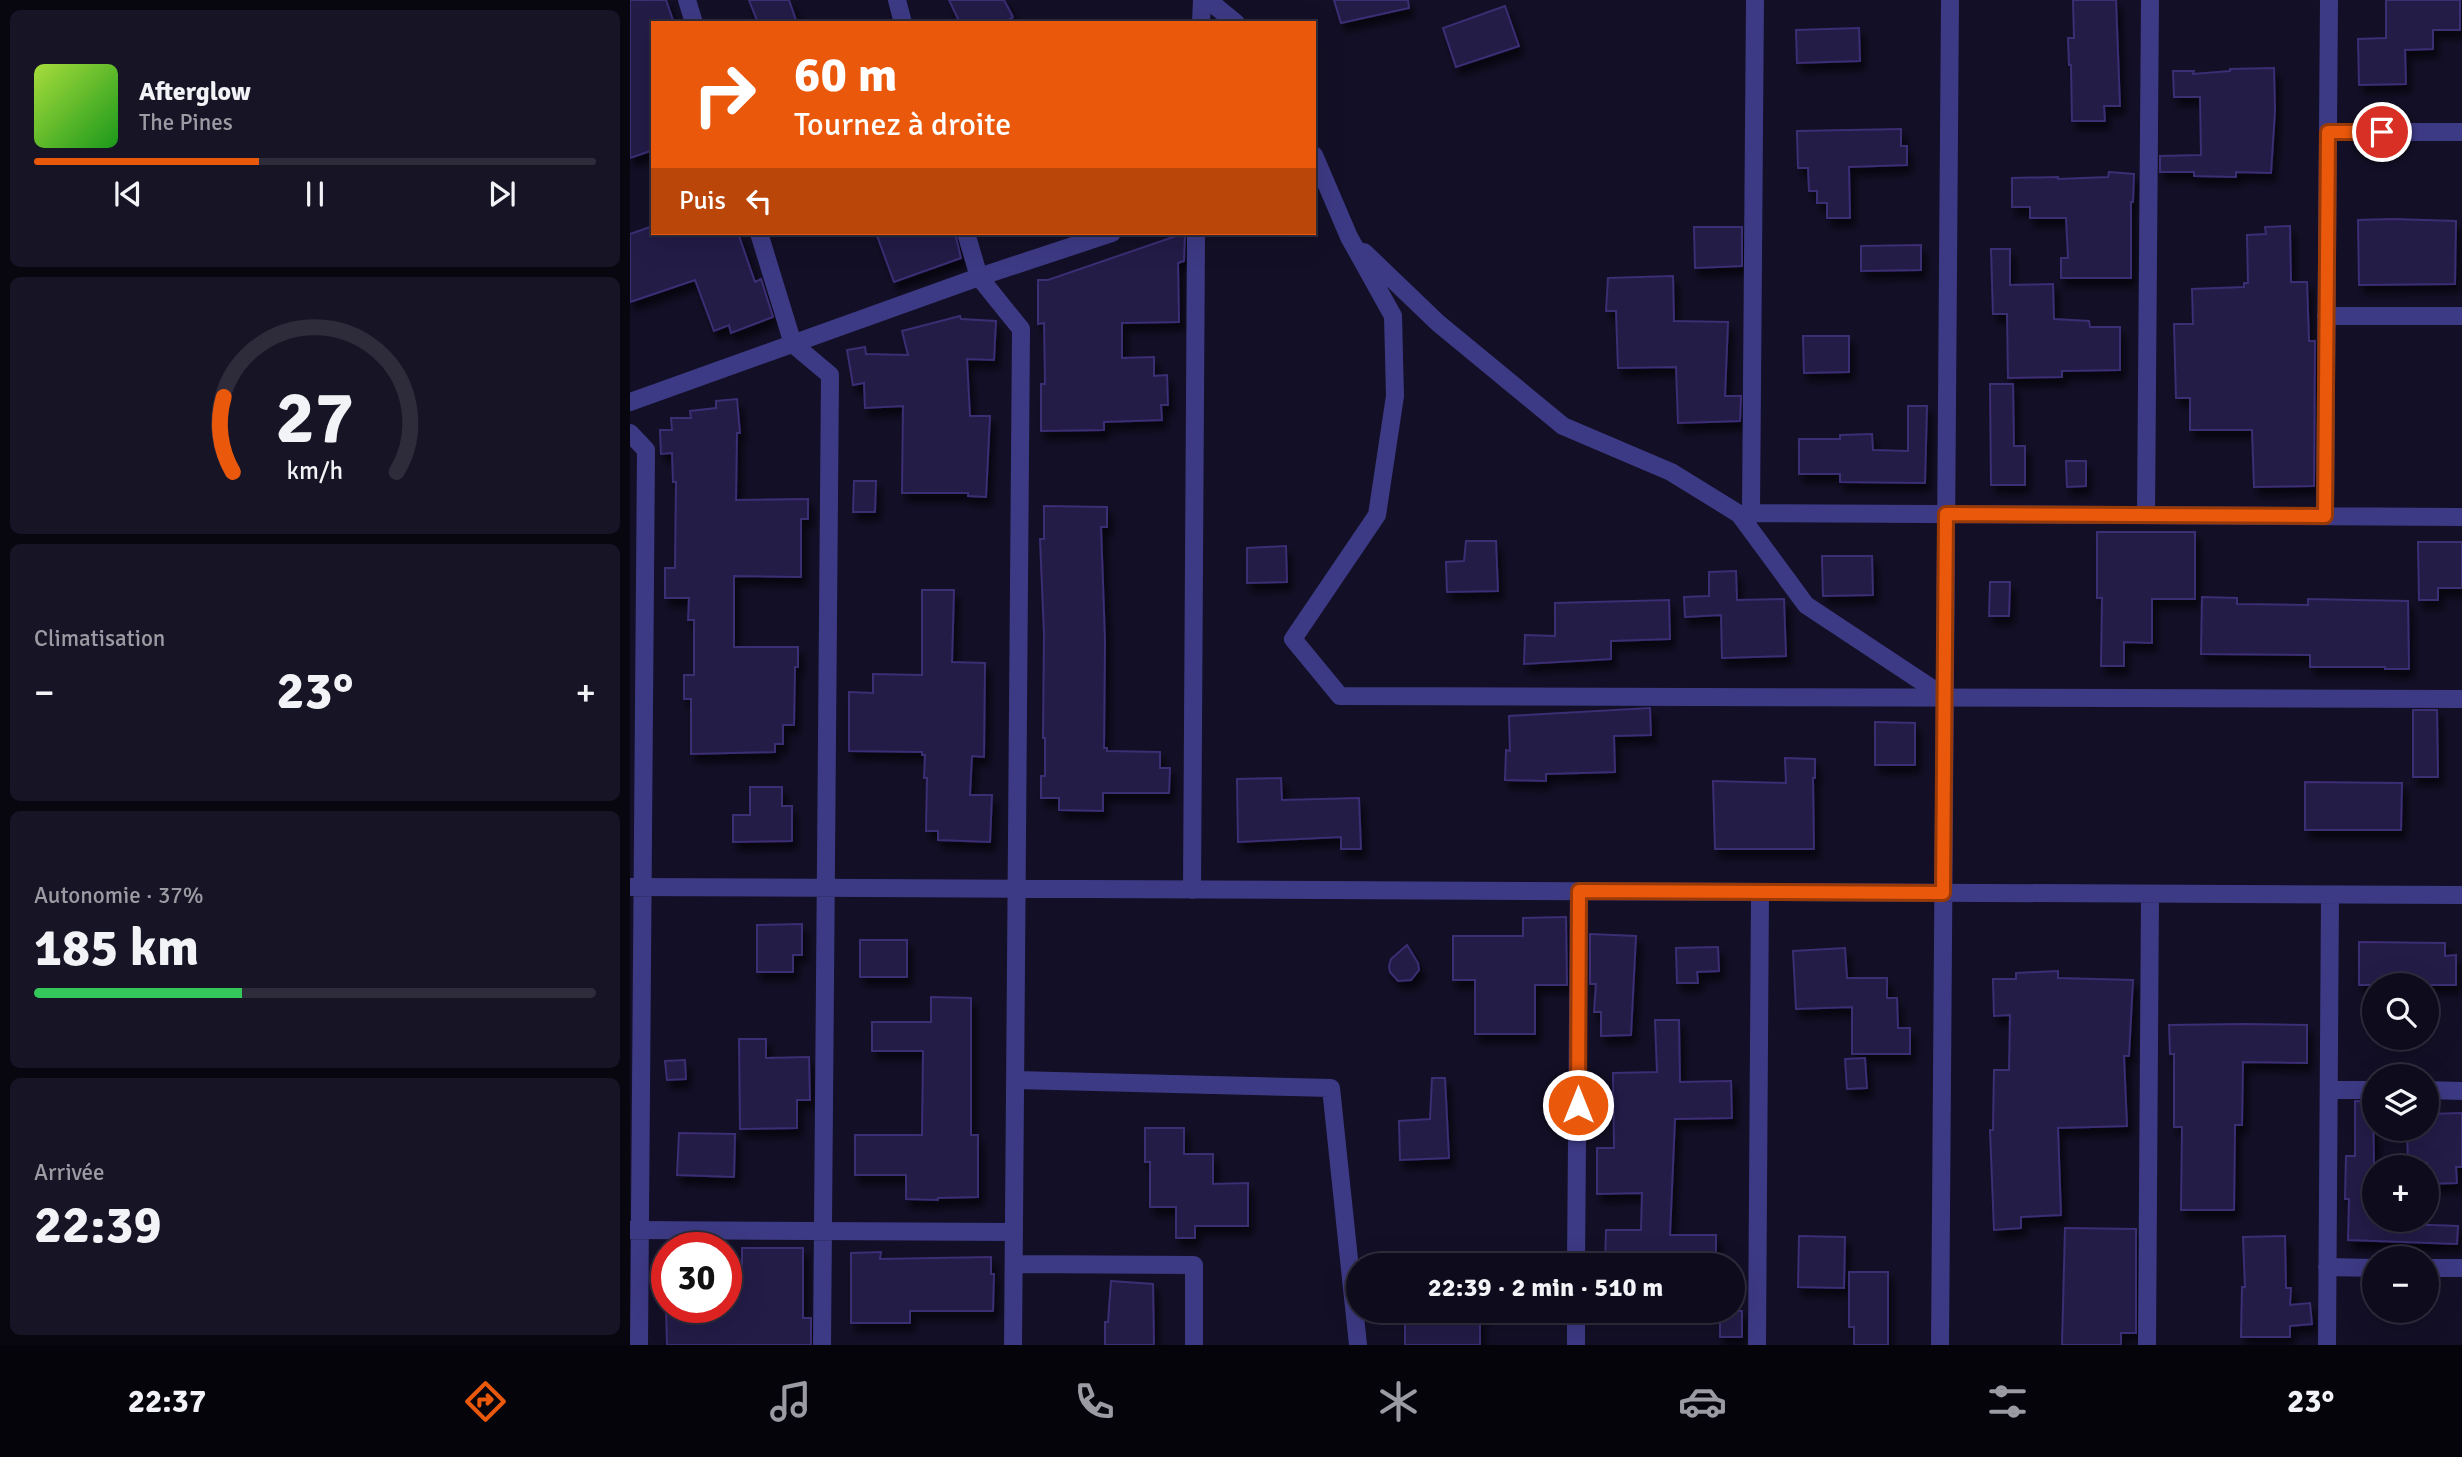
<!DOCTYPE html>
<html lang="fr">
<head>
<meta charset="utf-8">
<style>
  :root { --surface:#0e0b1c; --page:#171425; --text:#f1f3f6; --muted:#9b9ba3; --line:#2e2b3b; --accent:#ea580c }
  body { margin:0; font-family:Signika,sans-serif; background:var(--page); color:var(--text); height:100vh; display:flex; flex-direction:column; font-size:26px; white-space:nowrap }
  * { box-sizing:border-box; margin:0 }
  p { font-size:23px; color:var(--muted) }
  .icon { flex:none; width:38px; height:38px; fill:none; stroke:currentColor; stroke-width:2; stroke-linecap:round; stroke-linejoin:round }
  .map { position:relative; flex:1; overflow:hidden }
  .sheet { display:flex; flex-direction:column; gap:10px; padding:10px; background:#08060f; width:630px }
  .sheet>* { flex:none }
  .guide { position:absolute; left:21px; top:21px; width:665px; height:214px; border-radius:0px; box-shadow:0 7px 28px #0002,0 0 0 2px var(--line); background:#ea580c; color:#fff; overflow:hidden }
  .tools { position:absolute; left:1732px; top:973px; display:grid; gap:14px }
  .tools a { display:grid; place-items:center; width:77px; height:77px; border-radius:50%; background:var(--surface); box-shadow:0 7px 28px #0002,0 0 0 2px var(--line); font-size:35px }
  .speed { position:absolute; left:21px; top:1232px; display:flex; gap:14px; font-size:35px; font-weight:700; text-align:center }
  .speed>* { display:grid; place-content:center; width:91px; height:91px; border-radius:50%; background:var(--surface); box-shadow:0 7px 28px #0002,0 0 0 2px var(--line); line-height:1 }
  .speed .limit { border:10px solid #d22; background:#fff; color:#111 }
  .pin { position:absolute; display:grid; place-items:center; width:60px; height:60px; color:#fff; margin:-30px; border:4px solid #fff; border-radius:50%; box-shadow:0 2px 7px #0007 }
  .me { position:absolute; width:77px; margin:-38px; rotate:0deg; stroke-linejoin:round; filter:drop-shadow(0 0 5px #0008) }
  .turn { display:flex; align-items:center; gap:24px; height:147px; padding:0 28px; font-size:32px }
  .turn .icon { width:91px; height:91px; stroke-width:2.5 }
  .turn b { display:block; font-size:49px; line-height:60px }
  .then { display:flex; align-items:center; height:66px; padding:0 28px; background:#0003; gap:14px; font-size:26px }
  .big { font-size:52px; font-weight:800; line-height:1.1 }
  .sheet .card { flex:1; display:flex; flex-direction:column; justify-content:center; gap:10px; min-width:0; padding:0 24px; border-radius:10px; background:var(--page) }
  .sheet .dial { align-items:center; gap:0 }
  .dial svg { height:182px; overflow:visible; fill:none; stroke:var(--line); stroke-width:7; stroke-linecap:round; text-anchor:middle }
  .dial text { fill:var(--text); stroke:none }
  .song { display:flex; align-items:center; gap:21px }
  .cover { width:84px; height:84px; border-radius:10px; background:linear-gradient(135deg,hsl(80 70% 55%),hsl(120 70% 35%)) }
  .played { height:7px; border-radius:4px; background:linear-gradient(90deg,var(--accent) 40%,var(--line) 40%) }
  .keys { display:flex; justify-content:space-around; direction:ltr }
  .heat { display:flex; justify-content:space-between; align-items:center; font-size:38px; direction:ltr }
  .charge { height:10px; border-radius:5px; background:linear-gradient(90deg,#34c759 37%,var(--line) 0) }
  .trip { position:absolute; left:716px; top:1253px; width:399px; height:70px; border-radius:35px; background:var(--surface); box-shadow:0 7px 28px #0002,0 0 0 2px var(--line); font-weight:800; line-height:70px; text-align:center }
  .dock { display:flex; height:112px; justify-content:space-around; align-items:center; background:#06040b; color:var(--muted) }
  .dock .icon { width:49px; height:49px }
  .dock .active { color:var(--accent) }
  .dock b { font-size:32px; color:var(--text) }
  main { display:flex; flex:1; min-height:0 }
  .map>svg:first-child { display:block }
</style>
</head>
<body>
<main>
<section class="sheet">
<div class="card">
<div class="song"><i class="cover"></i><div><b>Afterglow</b><p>The Pines</p></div></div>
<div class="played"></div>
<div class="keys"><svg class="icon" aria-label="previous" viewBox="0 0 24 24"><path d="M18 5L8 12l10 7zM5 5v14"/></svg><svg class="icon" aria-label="pause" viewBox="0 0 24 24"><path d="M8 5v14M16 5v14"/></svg><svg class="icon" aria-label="next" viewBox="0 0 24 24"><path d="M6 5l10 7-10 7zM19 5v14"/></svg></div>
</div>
<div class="card dial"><svg viewBox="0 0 100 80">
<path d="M14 69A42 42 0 1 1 86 69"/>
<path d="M14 69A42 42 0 0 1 10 36" stroke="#ea580c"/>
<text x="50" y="56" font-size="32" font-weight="700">27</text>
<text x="50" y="72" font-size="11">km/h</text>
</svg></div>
<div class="card"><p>Climatisation</p>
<div class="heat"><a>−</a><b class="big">23°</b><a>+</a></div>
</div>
<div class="card"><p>Autonomie · 37%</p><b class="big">185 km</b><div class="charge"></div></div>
<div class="card"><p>Arrivée</p><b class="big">22:39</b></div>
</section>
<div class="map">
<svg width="1832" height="1345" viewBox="0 0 1832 1345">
  <defs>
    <filter id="shadow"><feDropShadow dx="4.5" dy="8" stdDeviation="3.5" flood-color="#0009"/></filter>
  </defs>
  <rect width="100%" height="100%" fill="#130f26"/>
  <path fill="#241b47" stroke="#3b2d73" stroke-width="2" filter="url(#shadow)" d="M0,0H36L44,23H23V150L0,158Z
    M119,0H159L167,23H128Z
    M319,0H374L383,17L380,19L381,23H330Z
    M704,0H778L779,8L711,23Z
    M1443,0H1486L1490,106H1474L1475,121H1442L1441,65H1439L1438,38H1444Z
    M1756,0H1830V30H1803V49L1775,50L1776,84L1729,85L1728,39L1756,38Z
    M875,6L889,46L826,67L813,28Z
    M1229,28L1230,61L1167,63L1166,30Z
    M1644,68L1645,111L1641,173L1606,172V177L1564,176V172H1530V156L1571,155L1570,97H1544L1543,71H1564L1563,74L1600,71V69Z
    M1271,129V146H1277V165L1219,167L1220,218H1197V203H1187V191H1179L1178,168H1168L1167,131Z
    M1479,172L1504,174L1503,202H1501V278H1431V258H1438L1436,218H1400V207H1382V178L1428,177V179L1478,177Z
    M1763,219L1826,221L1825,284L1729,285L1728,220Z
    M23,226V233H108L125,282L131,279L143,317L101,333L99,325L84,331L65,280L0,302V234Z
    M1660,226L1661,282H1677L1679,341H1685L1684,486L1624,487L1622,430H1560V398H1546L1544,324H1563L1562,289L1614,287V283H1618L1617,235L1636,234L1635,227Z
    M1064,227H1112V266L1065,268Z
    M246,233H325L331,258L264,282Z
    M555,233L554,261L548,263L549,322L492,323V358L524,357V376L537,375L538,405H531L532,420L474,422V430L411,431V384H415L414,323L408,324V280H418Z
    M1291,245V270L1231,271V246Z
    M1361,249H1380V285L1423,284L1424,319L1459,321L1460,327H1490V370L1432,371V377L1378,378L1377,314H1363Z
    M1043,276L1044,321L1098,322L1095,396H1111L1110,421L1048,423L1046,367L988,368L986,311H976L978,278Z
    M330,316L331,319L366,321L364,360L337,359L340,416H360L356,497L338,496V493H272L273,406L235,408L234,383L223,385L217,350L235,347L236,354L278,355L272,331Z
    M1173,336H1219V372L1174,373Z
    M1360,384H1383L1384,446H1395V485H1361Z
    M107,399L110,433H107L106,500L178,499V519H171V577L104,576V647H168V667H165L164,725H153V744H145V752L61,754V699H54V675H64V620H58L59,598H35V568H45L46,482H43L42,453L31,454L30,430H42L41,418H61L60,411L86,408V401Z
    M1278,406H1297L1295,483L1210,482V474H1169V439H1210V435L1242,434L1243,450L1278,451Z
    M1436,461H1456V486L1437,487Z
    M224,481H246L245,512H223Z
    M414,506L477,507V527H471L475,640L474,748H477V751L530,752V768H540L539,793H473V811L429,810V798H411V776H415V738H413L414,634L410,539H414Z
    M1467,532H1565V599H1522V643L1494,642V666H1471L1472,598H1467Z
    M836,541H866L868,591L817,592L816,562L834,561Z
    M1788,542H1832V588H1808V600H1789Z
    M656,546L657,582L617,583V548Z
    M1192,556H1242L1243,595L1193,596Z
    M1106,571L1107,600L1154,599L1156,656L1092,658L1091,615L1055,617L1054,597L1079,596V572Z
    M1360,582H1380L1379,616H1359Z
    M292,590H324L322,662L355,663L354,757L342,756L340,795H362L360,842L308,840V831H296L297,778H294L295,755H292V752L219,751V692L243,693V674L292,675Z
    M1572,597L1607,598V604L1678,605V599L1778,601L1779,669H1755V667H1680V655L1571,654Z
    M1039,600L1040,639L981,641V659L894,664L895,635L925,636V603Z
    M1020,708L1021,735L984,736L985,772L916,774V781L875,780L876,750L880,751L879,716Z
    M1783,710H1807L1808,777H1783Z
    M1245,722L1285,723V765H1245Z
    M1155,758L1185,759V778H1183L1184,849H1085L1083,781L1156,783Z
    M651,778L652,800L729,798L731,849H711V837L608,842L607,779Z
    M1675,782L1772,783L1771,830H1675Z
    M120,787H152V806H162V841L103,842V815H120Z
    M936,917L937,985H905V1034H845V980H823V936H893V918Z
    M172,924V955H163V972H127V925Z
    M960,934L1006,936L1001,1035L971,1036V1012H964L966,984H960Z
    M230,940H277V977H230Z
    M1729,942L1815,943V956L1826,955V985H1729Z
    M777,945L788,963L789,970L781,980L768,981L760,972L759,966L761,959Z
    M1088,947L1089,971L1067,972L1068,983H1047L1046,948Z
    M1215,948L1217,978H1257V998H1267L1268,1028H1280V1054H1222V1007L1166,1009L1163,951Z
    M1428,971V978L1503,980L1499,1056H1494L1497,1126L1428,1128L1431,1215L1391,1217V1228L1364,1230L1360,1130H1363L1364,1070H1379L1380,1015L1364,1016L1363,979H1386V973Z
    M301,997L341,998V1135H348V1197L308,1198V1200L276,1199V1175H225V1135H292L293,1051H242V1022H301Z
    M1025,1020H1049L1050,1082L1101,1081L1102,1118L1045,1119L1040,1235H1086V1265H975L976,1230H1011L1012,1193L967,1194V1148H984L983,1073L1027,1072Z
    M1613,1024L1677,1025V1063L1613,1062L1612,1125H1605L1604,1210H1551L1552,1127H1544V1054H1540L1539,1025Z
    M109,1039H136V1058L179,1057L180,1100H167V1128L110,1129Z
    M1235,1058L1237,1088L1217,1089L1215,1059Z
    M55,1060L56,1079L37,1080L35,1061Z
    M802,1078H815L819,1158L770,1160L769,1121L800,1119Z
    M1725,1101L1743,1102L1745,1223L1828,1226L1827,1244L1718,1240L1719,1199H1715L1716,1156H1725Z
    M1832,1113V1167H1826L1827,1183L1797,1184V1163L1778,1164L1777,1129H1797V1114Z
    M515,1128H554V1154H583V1184L618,1183V1226H565V1238H546V1207H520V1162H515Z
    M49,1133L105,1134L104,1177L47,1175Z
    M1435,1228L1506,1229V1333H1491V1345H1432Z
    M1169,1236L1215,1237L1214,1288L1168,1287Z
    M1655,1236L1656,1288H1661L1660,1305L1680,1303L1682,1324L1660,1326V1337H1611L1612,1287H1615L1613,1237Z
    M112,1248H173V1318H181V1345H37L36,1307H96V1273L112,1272Z
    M251,1252L250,1259L361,1257V1274H364L363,1311H280V1323H221V1253Z
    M1219,1272H1258V1345H1224V1327H1219Z
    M481,1281L523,1284L524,1345H475V1322H478Z
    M775,1311H850V1345H775Z
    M1090,1311H1112V1337H1090Z"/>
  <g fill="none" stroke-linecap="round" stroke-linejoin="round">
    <path stroke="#3d3a85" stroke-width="18" d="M57,0L64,23
      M267,0L273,23
      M578,0L606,23
      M1125,0L1121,513L1832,517
      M571,23L572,0
      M1698,132H1832
      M684,155L719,237L763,316L765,396L747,515L663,639L710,696L1832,699
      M129,233L163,344L200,375L192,1345
      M336,233L349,277L391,329L383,1345
      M734,252L808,323L933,426L1041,472L1109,514L1176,605L1315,697
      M1696,316H1832
      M0,402L349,277L482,233
      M0,433L16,450L9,1345
      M1516,515L1520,0
      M1695,516L1699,0
      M0,887L1832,895
      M562,890L566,233
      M385,1080L701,1088L728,1345
      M1699,1090H1745
      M1797,1090L1832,1091
      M0,1230L384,1232
      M384,1264L564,1265V1345
      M946,1265L949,891
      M1697,1267L1745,1268
      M1797,1268H1832
      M946,1345V1311
      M1127,1345L1130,892
      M1310,1345L1320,0
      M1517,1345L1520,894
      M1697,1345L1700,895"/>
  </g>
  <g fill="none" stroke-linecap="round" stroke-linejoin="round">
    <defs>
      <path id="route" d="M948,1105L949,891L1313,893L1316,514L1695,516L1698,132H1752"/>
    </defs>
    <use href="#route" stroke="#983908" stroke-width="18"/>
    <use href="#route" stroke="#ea580c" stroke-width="12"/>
  </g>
</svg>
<div class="tools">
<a><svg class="icon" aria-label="search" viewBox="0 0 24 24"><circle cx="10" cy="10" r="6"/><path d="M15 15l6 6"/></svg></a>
<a><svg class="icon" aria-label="layers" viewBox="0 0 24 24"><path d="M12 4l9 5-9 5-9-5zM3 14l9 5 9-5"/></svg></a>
<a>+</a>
<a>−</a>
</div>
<div class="speed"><div class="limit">30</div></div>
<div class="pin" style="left:1752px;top:132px;background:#d93025"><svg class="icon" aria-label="arrive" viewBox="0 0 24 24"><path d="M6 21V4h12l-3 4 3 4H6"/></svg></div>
<svg class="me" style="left:948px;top:1105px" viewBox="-20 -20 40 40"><circle r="17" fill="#ea580c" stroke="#fff" stroke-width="3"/><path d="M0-11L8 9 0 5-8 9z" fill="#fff"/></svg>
<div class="trip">22:39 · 2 min · 510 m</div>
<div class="guide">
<div class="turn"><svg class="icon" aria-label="right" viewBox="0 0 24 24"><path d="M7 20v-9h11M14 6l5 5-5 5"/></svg><div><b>60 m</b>Tournez à droite</div></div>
<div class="then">Puis<svg class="icon" aria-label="left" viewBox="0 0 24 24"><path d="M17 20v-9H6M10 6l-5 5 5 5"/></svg></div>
</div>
</div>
</main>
<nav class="dock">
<b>22:37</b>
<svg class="icon active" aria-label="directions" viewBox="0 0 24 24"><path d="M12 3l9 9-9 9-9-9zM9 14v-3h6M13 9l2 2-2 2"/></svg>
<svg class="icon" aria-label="music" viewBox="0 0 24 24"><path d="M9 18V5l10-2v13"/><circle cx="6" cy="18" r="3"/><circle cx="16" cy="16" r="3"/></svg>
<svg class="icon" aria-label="phone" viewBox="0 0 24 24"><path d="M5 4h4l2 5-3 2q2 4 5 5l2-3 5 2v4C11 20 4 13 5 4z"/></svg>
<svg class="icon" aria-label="climate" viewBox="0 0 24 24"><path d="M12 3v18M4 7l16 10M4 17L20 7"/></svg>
<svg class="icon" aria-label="car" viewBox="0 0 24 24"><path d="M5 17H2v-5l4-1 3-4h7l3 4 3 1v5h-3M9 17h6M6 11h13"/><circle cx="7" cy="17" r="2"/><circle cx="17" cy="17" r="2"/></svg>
<svg class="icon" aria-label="filters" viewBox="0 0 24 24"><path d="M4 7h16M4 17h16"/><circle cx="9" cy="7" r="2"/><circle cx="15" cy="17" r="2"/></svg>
<b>23°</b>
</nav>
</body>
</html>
